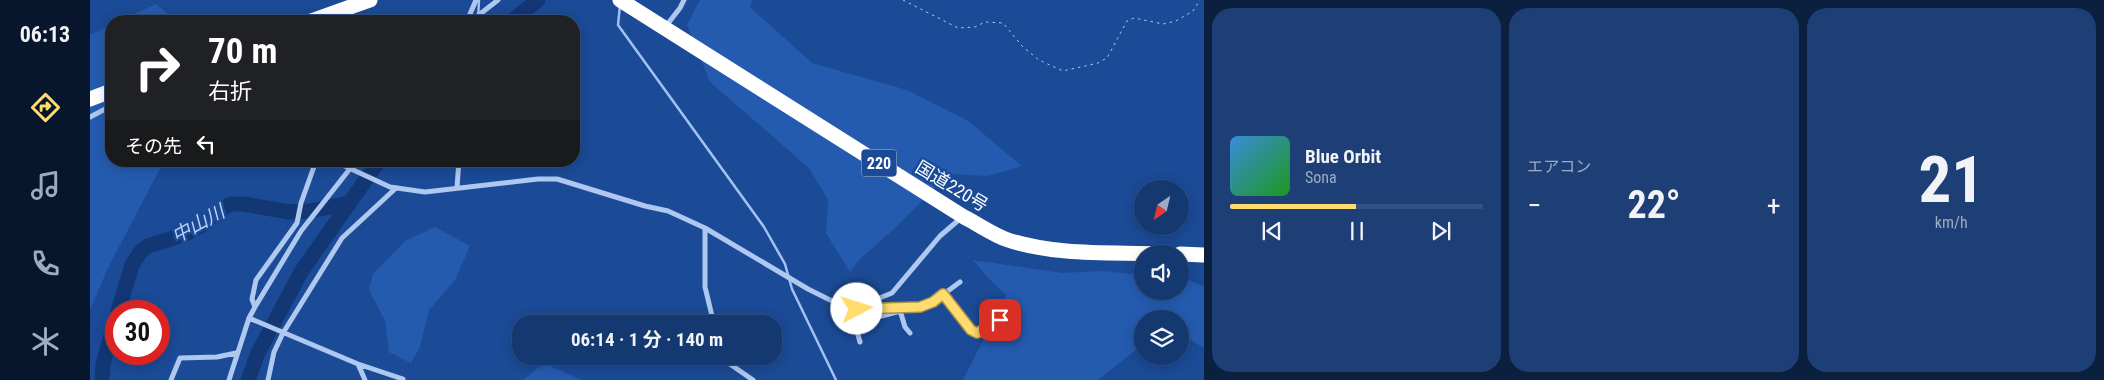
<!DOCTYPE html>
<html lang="ja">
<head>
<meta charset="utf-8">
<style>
  :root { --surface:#143870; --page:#1d3f75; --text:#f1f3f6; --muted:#9dacc3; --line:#335283; --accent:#ffdc6d }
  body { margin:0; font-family:"Roboto Condensed","Noto Sans JP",sans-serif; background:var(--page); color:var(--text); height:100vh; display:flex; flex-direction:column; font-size:19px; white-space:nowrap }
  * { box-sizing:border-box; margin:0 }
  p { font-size:16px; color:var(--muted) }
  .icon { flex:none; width:28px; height:28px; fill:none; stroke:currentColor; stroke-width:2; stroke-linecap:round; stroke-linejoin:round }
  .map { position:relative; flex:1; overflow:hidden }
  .panel { display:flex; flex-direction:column; gap:8px; padding:8px; background:#0b1f3e; width:900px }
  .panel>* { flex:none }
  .guide { position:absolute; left:15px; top:15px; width:475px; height:152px; border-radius:20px; box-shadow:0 2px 12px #0003,0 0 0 1px var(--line); background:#202124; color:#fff; overflow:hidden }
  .needle { width:32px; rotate:214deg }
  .tools { position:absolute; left:1044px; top:180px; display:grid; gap:10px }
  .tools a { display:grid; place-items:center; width:55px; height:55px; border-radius:50%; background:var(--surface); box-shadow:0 2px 12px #0003,0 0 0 1px var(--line); font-size:25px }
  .speed { position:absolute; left:15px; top:300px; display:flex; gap:10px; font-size:25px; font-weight:700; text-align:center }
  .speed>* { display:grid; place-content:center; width:65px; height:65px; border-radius:50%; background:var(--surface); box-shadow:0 2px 12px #0003,0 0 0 1px var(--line); line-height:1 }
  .speed .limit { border:8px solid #d22; background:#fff; color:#111 }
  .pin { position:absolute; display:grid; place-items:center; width:42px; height:42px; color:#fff; margin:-21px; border-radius:10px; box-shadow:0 2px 8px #0006 }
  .me { position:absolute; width:55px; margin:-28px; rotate:85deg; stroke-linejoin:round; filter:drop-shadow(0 0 4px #0008) }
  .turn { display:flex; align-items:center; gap:18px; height:105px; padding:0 20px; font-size:22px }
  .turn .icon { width:65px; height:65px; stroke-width:2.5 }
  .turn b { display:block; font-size:35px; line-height:42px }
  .then { display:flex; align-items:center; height:48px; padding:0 20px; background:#0003; gap:10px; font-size:19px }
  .big { font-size:38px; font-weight:700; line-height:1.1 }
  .panel .tile { flex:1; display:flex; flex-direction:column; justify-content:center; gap:8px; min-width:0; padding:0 18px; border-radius:20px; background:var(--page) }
  .panel .dial { align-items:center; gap:0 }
  .dial b { font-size:65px; line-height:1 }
  .song { display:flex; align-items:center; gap:15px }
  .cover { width:60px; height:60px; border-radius:8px; background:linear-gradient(135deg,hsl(210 70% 55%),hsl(120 70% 35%)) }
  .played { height:5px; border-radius:2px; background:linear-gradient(90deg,var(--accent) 50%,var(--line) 50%) }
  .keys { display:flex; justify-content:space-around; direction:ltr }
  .heat { display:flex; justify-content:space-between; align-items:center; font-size:28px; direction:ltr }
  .panel .tiles { flex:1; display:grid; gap:8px; grid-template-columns:repeat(3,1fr) }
  .trip { position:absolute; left:422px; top:315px; width:270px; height:50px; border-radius:20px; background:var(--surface); box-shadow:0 2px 12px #0003,0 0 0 1px var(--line); font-weight:700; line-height:50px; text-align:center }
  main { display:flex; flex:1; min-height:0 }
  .menu { display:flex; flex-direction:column; width:90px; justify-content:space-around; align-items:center; background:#08162d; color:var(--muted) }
  .menu .icon { width:35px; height:35px }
  .menu .active { color:var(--accent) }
  .menu b { font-size:22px; color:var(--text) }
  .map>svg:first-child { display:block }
</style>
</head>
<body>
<main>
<nav class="menu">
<b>06:13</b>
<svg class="icon active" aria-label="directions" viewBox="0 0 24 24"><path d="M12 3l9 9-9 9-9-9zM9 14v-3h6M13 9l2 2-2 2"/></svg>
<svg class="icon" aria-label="music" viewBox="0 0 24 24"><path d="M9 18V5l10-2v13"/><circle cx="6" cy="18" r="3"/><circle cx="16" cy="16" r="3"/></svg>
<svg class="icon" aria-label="phone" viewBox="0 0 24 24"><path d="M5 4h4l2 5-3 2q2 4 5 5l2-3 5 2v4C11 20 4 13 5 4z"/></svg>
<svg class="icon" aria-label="climate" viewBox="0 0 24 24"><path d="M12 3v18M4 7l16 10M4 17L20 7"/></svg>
</nav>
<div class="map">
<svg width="1114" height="380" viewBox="0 0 1114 380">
  <rect width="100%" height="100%" fill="#1b4a96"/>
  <path fill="#245baf" d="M610,0H663L660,7L722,63L817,90L877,120L932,166L898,176L859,174L804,229L770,259L760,272L736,233L738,200L719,168L620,82L597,25Z
    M66,4L87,21H29Z
    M21,25V161H74L18,268L0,310V35Z
    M345,227L380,246L365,280L339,310L330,347L321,363L299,352L295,321L279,290L283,274L315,241Z
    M883,260L972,273L1012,271L1052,275V291H1090V279H1097L1114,287V348L1090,334V319H1052V345L1008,380H873L916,295L899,279Z
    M454,363L491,380H433Z"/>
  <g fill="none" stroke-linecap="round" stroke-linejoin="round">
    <path stroke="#a1c2f2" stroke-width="2.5" d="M530,5L528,25L674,227L695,264L702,289L746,380
      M388,21L389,0"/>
    <path stroke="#123774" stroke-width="15" d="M422,21L448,0
      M28,311L42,265L51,251L58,246L96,234L110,226L135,207L141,204H154L199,212L220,211L259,203
      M12,380L13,364L26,318
      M158,380L168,353L211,272L289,161"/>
    <path stroke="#aec8f0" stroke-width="1" stroke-dasharray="2.5 4" stroke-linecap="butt" d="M813,0L868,28L885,27L895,22L913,23L933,47L949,60L973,71L1008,63L1017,58L1037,21L1044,18L1073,24L1086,21L1103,11L1110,0"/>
    <path stroke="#aec8f0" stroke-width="5" d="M377,21L386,0
      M381,21L408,0
      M576,26L590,8L594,0
      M0,117L21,106
      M226,161L211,203L207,223L166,280L162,299L165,307L159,318L268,364L313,379
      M244,161L300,187L335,192L448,179H467L555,206L578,211L615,228L718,289L740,300L761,305L777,303L802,293L850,236L871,218
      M367,187L369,161
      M615,228V287L624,324
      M853,295L881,330L887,333L910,321
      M165,307L211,231L266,161
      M767,307L766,328L770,342
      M809,307L815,327L820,333
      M767,309L830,307L843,302L870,282
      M785,321L788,317L810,311
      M633,356L637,362L663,380
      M268,364L275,380
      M81,380L90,358L127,357L146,353
      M139,380L159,318
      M178,380L184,352L193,333L252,238L306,188"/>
    <path stroke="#fff" stroke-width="15" d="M530,0L874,217C888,224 903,235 918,240C967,256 1021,252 1072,254
      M221,21L280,0
      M0,99L21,91
      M1090,254L1114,255"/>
  </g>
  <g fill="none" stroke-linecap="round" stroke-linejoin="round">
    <defs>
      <path id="route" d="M767,309L830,307L843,302L853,294L881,330L887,333L910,320"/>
    </defs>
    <use href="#route" stroke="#a68f47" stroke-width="12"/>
    <use href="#route" stroke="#ffdc6d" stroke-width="9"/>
  </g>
  <g text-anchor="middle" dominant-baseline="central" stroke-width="5" stroke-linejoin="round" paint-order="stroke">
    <rect fill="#1b4a96" stroke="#bbc9e0" stroke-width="1" x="771.5" y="149.5" width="35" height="27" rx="4"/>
    <g font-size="16" font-weight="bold" fill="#fff">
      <text x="789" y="163">220</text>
    </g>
    <g font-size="18" fill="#fff" stroke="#1b4a96">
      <text transform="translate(862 186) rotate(31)">国道220号</text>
    </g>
    <g font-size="19" font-style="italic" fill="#bad3f6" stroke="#1b4a96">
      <text transform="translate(108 224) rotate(-29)">中山川</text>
    </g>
  </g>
</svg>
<div class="tools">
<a><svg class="needle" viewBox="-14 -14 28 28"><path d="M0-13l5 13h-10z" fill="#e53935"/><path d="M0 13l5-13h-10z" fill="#9dacc3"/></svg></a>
<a><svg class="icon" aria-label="sound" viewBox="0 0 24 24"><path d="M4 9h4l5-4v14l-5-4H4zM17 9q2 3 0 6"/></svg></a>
<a><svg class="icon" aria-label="layers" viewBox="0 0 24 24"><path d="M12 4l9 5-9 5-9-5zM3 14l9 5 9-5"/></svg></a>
</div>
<div class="speed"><div class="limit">30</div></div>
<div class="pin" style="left:910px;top:320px;background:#d93025"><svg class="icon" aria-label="arrive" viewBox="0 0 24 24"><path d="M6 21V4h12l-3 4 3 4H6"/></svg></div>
<svg class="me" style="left:767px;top:309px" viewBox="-20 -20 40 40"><circle r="19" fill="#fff"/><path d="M0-13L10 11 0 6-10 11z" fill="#ffdc6d"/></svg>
<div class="trip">06:14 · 1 分 · 140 m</div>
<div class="guide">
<div class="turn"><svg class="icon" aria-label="right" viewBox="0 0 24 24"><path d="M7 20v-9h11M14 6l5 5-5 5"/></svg><div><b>70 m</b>右折</div></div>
<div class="then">その先<svg class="icon" aria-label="left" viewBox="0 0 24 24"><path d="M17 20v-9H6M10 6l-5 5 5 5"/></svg></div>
</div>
</div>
<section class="panel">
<div class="tiles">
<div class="tile">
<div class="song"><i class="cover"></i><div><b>Blue Orbit</b><p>Sona</p></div></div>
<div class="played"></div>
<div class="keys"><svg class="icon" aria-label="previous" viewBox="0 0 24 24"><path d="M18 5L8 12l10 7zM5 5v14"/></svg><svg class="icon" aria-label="pause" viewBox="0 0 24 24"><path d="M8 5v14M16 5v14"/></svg><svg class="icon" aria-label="next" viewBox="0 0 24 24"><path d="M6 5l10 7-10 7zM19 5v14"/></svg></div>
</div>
<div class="tile"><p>エアコン</p>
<div class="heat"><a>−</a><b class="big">22°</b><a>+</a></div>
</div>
<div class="tile dial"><b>21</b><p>km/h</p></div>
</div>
</section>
</main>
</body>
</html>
